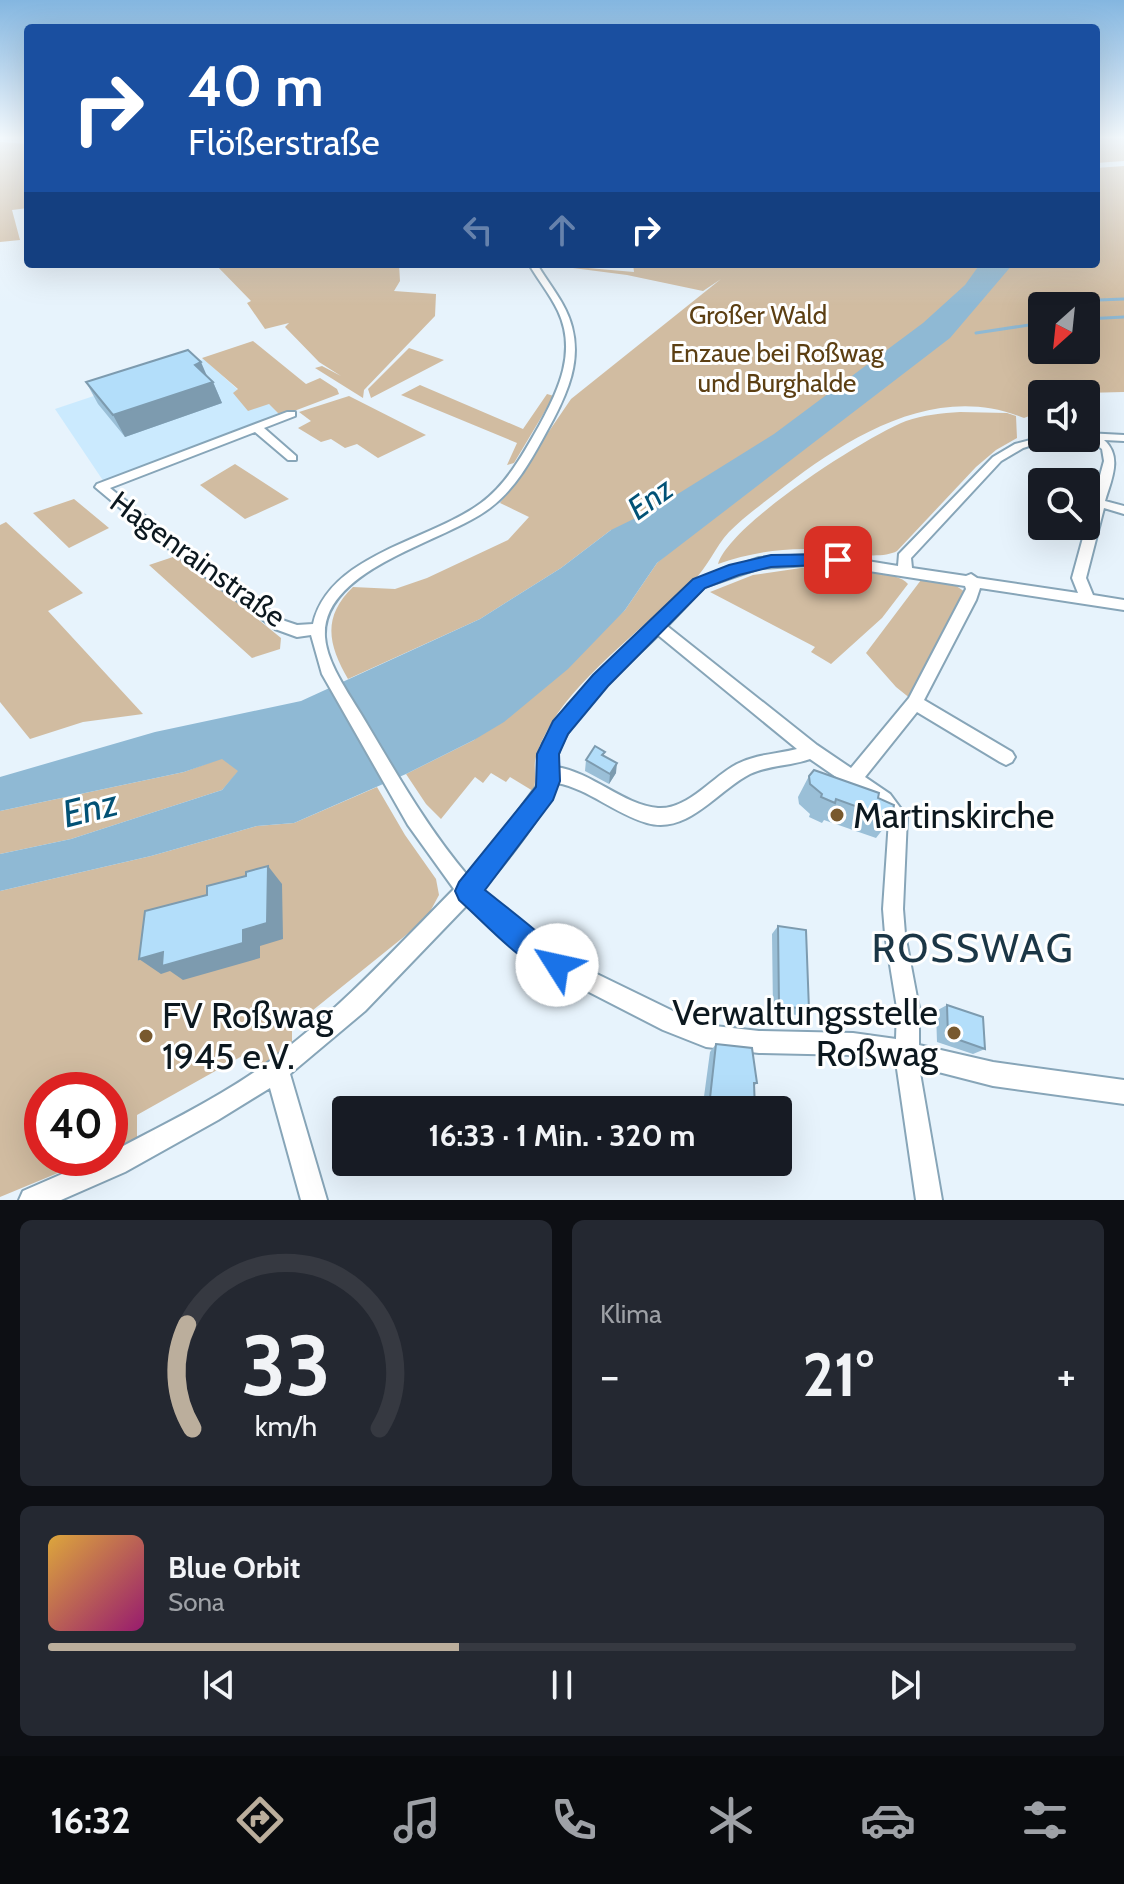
<!DOCTYPE html>
<html lang="de">
<head>
<meta charset="utf-8">
<style>
  :root { --surface:#171b24; --page:#242831; --text:#f1f3f6; --muted:#9ea1a6; --line:#363941; --accent:#bbae9c }
  body { margin:0; font-family:Cabin,sans-serif; background:var(--page); color:var(--text); height:100vh; display:flex; flex-direction:column; font-size:30px; white-space:nowrap }
  * { box-sizing:border-box; margin:0 }
  p { font-size:26px; color:var(--muted) }
  .icon { flex:none; width:44px; height:44px; fill:none; stroke:currentColor; stroke-width:2; stroke-linecap:round; stroke-linejoin:round }
  .map { position:relative; height:1200px; overflow:hidden }
  .details { display:flex; flex-direction:column; gap:20px; padding:20px; background:#0d0f14; flex:1 }
  .details>* { flex:none }
  .top-card { position:absolute; left:24px; top:24px; width:1076px; height:244px; border-radius:8px; box-shadow:0 8px 32px #0002; background:#1a4fa0; color:#fff; overflow:hidden }
  .needle { width:52px; rotate:207deg }
  .tools { position:absolute; left:1028px; top:292px; display:grid; gap:16px }
  .tools a { display:grid; place-items:center; width:72px; height:72px; border-radius:8px; background:var(--surface); box-shadow:0 8px 32px #0002; font-size:40px }
  .speed { position:absolute; left:24px; top:1072px; display:flex; gap:16px; font-size:40px; font-weight:700; text-align:center }
  .speed>* { display:grid; place-content:center; width:104px; height:104px; border-radius:50%; background:var(--surface); box-shadow:0 8px 32px #0002; line-height:1 }
  .speed .limit { border:12px solid #d22; background:#fff; color:#111 }
  .pin { position:absolute; display:grid; place-items:center; width:68px; height:68px; color:#fff; margin:-34px; border-radius:16px; box-shadow:0 4px 12px #0006 }
  .me { position:absolute; width:88px; margin:-44px; rotate:305deg; stroke-linejoin:round; filter:drop-shadow(0 0 6px #0008) }
  .turn { display:flex; align-items:center; gap:28px; height:168px; padding:0 32px; font-size:36px }
  .turn .icon { width:104px; height:104px; stroke-width:2.5 }
  .turn b { display:block; font-size:56px; line-height:68px }
  .lanes { display:flex; align-items:center; height:76px; padding:0 32px; background:#0003; justify-content:center; gap:40px; direction:ltr }
  .lanes .off { opacity:.35 }
  .big { font-size:60px; font-weight:700; line-height:1.1 }
  .details .tile { flex:1; display:flex; flex-direction:column; justify-content:center; gap:12px; min-width:0; padding:0 28px; border-radius:12px; background:var(--page) }
  .details .dial { align-items:center; gap:0 }
  .dial svg { height:208px; overflow:visible; fill:none; stroke:var(--line); stroke-width:7; stroke-linecap:round; text-anchor:middle }
  .dial text { fill:var(--text); stroke:none }
  .song { display:flex; align-items:center; gap:24px }
  .cover { width:96px; height:96px; border-radius:12px; background:linear-gradient(135deg,hsl(40 70% 55%),hsl(320 70% 35%)) }
  .played { height:8px; border-radius:4px; background:linear-gradient(90deg,var(--accent) 40%,var(--line) 40%) }
  .keys { display:flex; justify-content:space-around; direction:ltr }
  .heat { display:flex; justify-content:space-between; align-items:center; font-size:44px; direction:ltr }
  .details .tiles { flex:1; display:grid; gap:20px; grid-template-columns:1fr 1fr }
  .tile:last-child { grid-column:span 2 }
  .trip { position:absolute; left:332px; top:1096px; width:460px; height:80px; border-radius:8px; background:var(--surface); box-shadow:0 8px 32px #0002; font-weight:700; line-height:80px; text-align:center }
  .tabs { display:flex; height:128px; justify-content:space-around; align-items:center; background:#090b0e; color:var(--muted) }
  .tabs .icon { width:56px; height:56px }
  .tabs .selected { color:var(--accent) }
  .tabs b { font-size:36px; color:var(--text) }
  .map>svg:first-child { display:block }
</style>
</head>
<body>
<div class="map">
<svg width="1124" height="1200" viewBox="0 0 1124 1200">
  <rect width="100%" height="100%" fill="#e7f3fc"/>
  <path fill="#cbeafe" d="M204,359L238,390L234,393L269,404L281,416L104,482L55,409Z"/>
  <path fill="#d1bca1" fill-rule="evenodd" d="M1096,138H1124V161L1096,163Z
    M0,142L28,144V208L12,210L20,240L0,242Z
    M1124,166V392L1042,394V411L1024,418C938,382 851,435 785,486C766,501 746,515 729,532C715,547 708,567 693,581C651,621 582,673 552,722C545,734 538,747 535,761C534,771 537,781 533,791L510,777L506,782L491,773L483,783L475,777L441,819L426,804L406,774L474,740L625,610L657,563L676,546L611,530L561,568L480,619L348,679C328,644 322,617 353,587L395,589L427,578L508,540L529,517L500,503L571,399L721,279L703,291L627,275L542,264L634,272L633,264H1096V168ZM1042,306H1086V350H1042Z
    M215,264H399L400,281L394,291L436,294L435,316L364,390L363,398L315,368L322,366L341,376L319,362L285,327L289,323L265,329L247,303L251,301Z
    M253,341L306,384L320,378L337,389L339,394L281,416L269,404L248,411L233,393L238,389L202,358Z
    M409,348L444,360L371,398L368,389Z
    M420,385L523,429L547,394L554,396L514,463L507,465L517,443L401,395Z
    M349,396L426,435L378,458L357,444L345,448L331,439L321,442L298,428L311,421L299,412Z
    M960,412L1007,413L1016,416L1017,438L996,450L976,467L897,551C877,562 829,549 804,549C775,549 746,554 718,564C730,524 865,437 906,421C923,415 942,413 960,412Z
    M235,464L289,499L245,519L200,485Z
    M74,499L109,528L69,548L33,513Z
    M6,522L83,593L48,611L143,714L83,722L30,739L0,702V525Z
    M179,555L281,638L280,649L252,658L149,565Z
    M801,568C821,567 898,569 908,584L882,618L831,664L811,652L815,647L710,592L753,575Z
    M921,580L955,585L965,592L911,699L896,687L866,653Z
    M222,758L239,771L222,790L71,839L0,854V811L184,772Z
    M377,787L405,835L436,879L439,895L426,919L292,1027V1044L255,1071L251,1051L137,1115V1140L110,1151V1090H42V1158H94L0,1197V891L151,856L257,826L294,823Z"/>
  <path fill="#8fb9d4" d="M980,264H1013L950,338L657,563L625,610L568,669L504,722L474,740L406,774L294,823L257,826L151,856L0,891V854L71,839L222,790L238,771L222,759L184,772L0,811V777L155,732L301,701L480,619L561,568L611,530L652,510L774,434L923,323L965,285Z"/>
  <g fill="none" stroke-linecap="round" stroke-linejoin="round">
    <path stroke="#8fb9d4" stroke-width="3" d="M1073,301L1124,299
      M1032,303L1060,302
      M1086,319L1124,317
      M976,333L1042,323"/>
    <defs>
      <path id="minor" d="M529,264H537C549,285 566,303 572,327C581,361 568,391 553,420C536,451 519,486 490,508C446,542 321,568 325,637C327,666 353,699 367,724C398,776 428,829 468,876L479,864L539,783L538,762L543,743L568,705L694,581L759,558L824,554L898,566L899,554L993,457L1015,444L1042,437L1055,438L1023,448L1001,461L911,558L912,568L966,576L971,574L977,578L1078,593L1072,578L1104,461L1102,449L1086,437V433L1124,435V441L1104,440C1123,457 1111,480 1105,501L1124,506V514L1104,508L1086,578L1093,595L1124,600V610L980,588L976,600L924,700L1012,752L1015,757L1012,762L1006,765L1000,762L917,712L865,777L890,794L907,817L903,909L905,934L919,1008V1045L993,1062L1124,1080V1104L993,1086L919,1067L942,1200H916L896,1062L853,1055L759,1053L706,1047L663,1030L550,972L523,953L467,905L365,1011L290,1074L327,1200H301L270,1088L218,1120L125,1172L61,1200H19L23,1191L99,1158H110V1153C164,1124 221,1097 270,1061C338,1011 395,949 454,889L408,825L322,674L311,635L297,637L275,629L175,554L95,487L97,484L287,412H295V416L264,428L296,456V460H288L255,432L110,488L185,548L285,621L297,625L313,624C329,554 430,541 481,503C507,484 523,454 539,426C559,390 577,351 558,311C550,294 538,280 529,264ZM824,564L965,586L966,589L909,698L851,768L817,745L667,626L704,587L760,568ZM658,635L797,749C777,754 757,754 737,764C713,776 688,810 658,808C623,805 592,772 556,767C556,725 628,665 658,635ZM810,759L878,806L889,820L883,909L885,934L897,1008L896,1039L853,1033L759,1031L706,1025L677,1013L564,958L537,939L481,890C499,872 551,805 557,783C589,789 615,814 647,823C688,835 718,790 750,774C769,765 791,766 810,759Z"/>
    </defs>
    <use href="#minor" stroke="#87a5b8" stroke-width="4"/>
    <use href="#minor" fill="#fff" fill-rule="evenodd"/>
  </g>
  <path fill="#9abfd7" d="M207,376L213,382L222,403L125,437L98,404L86,382Z
    M604,756L616,773L609,784L585,771L586,760Z
    M809,776L891,819L876,838L824,820L822,823L809,817L810,814L799,804L798,797Z
    M778,926L809,1010L802,1016L773,1011L772,934Z
    M947,1005L985,1049L973,1054L937,1042L936,1011Z
    M716,1044L757,1083L754,1086L755,1110H704L703,1104L710,1052Z"/>
  <path fill="#7d9baf" d="M201,362L210,383L213,382L222,403L125,437L113,415L195,365Z
    M617,763L616,773L609,784L610,774Z
    M268,866L282,884L283,939L260,946V958L183,980L170,971L161,974L139,959L243,930Z"/>
  <path fill="#b3defa" stroke="#7d9baf" stroke-width="2" d="M188,350L201,362L195,365L213,382L113,415L86,382Z
    M595,746L605,752L602,755L617,763L610,774L586,760Z
    M814,770L879,793L878,798L894,805L891,819L836,799L835,803L821,797L822,794L810,784L809,776Z
    M268,866L267,923L243,930V943L162,966L163,952L139,959L145,911L207,895V886L246,876V872Z
    M778,926L806,930L809,1010L779,1005Z
    M947,1005L983,1017L985,1049L948,1036Z
    M716,1044L752,1048L757,1083H754L755,1110H712L710,1098Z"/>
  <linearGradient id="sky" x2="0" y2="1"><stop stop-color="#84b6e0"/><stop offset="0.45" stop-color="#f4fafe"/><stop offset="1" stop-color="#f4fafe" stop-opacity="0"/></linearGradient>
  <rect width="1124" height="306" fill="url(#sky)"/>
  <path fill="#1a73e8" stroke="#114b97" stroke-width="2" d="M838,554L844,555L846,560L844,564L771,567L739,575L705,588L608,686L568,734L559,754L560,781L553,800L485,890C501,903 566,952 571,965L567,974L557,978C520,963 489,927 459,900L455,891L459,882L536,787L537,754L553,721L593,675L693,579L729,565L771,555Z"/>
  <g fill="#78592e" stroke="#fff" stroke-width="3">
    <circle cx="837" cy="815" r="8"/>
    <circle cx="954" cy="1033" r="8"/>
    <circle cx="146" cy="1036" r="8"/>
  </g>
  <g text-anchor="middle" dominant-baseline="central" stroke-width="6" stroke-linejoin="round" paint-order="stroke">
    <g font-size="26" fill="#5c3f13" stroke="#fff">
      <text x="758" y="315">Großer Wald</text>
      <text x="777" y="353">Enzaue bei Roßwag<tspan x="777" dy="30">und Burghalde</tspan></text>
    </g>
    <g font-size="30" fill="#0c181f" stroke="#fff">
      <text transform="translate(198 559) rotate(36)">Hagenrainstraße</text>
    </g>
    <g font-size="32" font-style="italic" fill="#025276" stroke="#fff">
      <text transform="translate(650 498) rotate(-36)">Enz</text>
    </g>
    <g font-size="36" fill="#0c181f" stroke="#fff" text-anchor="start">
      <text x="853" y="815">Martinskirche</text>
      <text x="938" y="1012" text-anchor="end">Verwaltungsstelle<tspan x="938" dy="41">Roßwag</tspan></text>
      <text x="162" y="1015">FV Roßwag<tspan x="162" dy="41">1945 e.V.</tspan></text>
    </g>
    <g font-size="38" font-style="italic" fill="#025276" stroke="#fff">
      <text transform="translate(90 808) rotate(-14)">Enz</text>
    </g>
    <g font-size="40" letter-spacing="2" fill="#1b3646" stroke="#fff">
      <text x="973" y="947">ROSSWAG</text>
    </g>
  </g>
</svg>
<div class="tools">
<a><svg class="needle" viewBox="-14 -14 28 28"><path d="M0-13l5 13h-10z" fill="#e53935"/><path d="M0 13l5-13h-10z" fill="#9ea1a6"/></svg></a>
<a><svg class="icon" aria-label="sound" viewBox="0 0 24 24"><path d="M4 9h4l5-4v14l-5-4H4zM17 9q2 3 0 6"/></svg></a>
<a><svg class="icon" aria-label="search" viewBox="0 0 24 24"><circle cx="10" cy="10" r="6"/><path d="M15 15l6 6"/></svg></a>
</div>
<div class="speed"><div class="limit">40</div></div>
<div class="pin" style="left:838px;top:560px;background:#d93025"><svg class="icon" aria-label="arrive" viewBox="0 0 24 24"><path d="M6 21V4h12l-3 4 3 4H6"/></svg></div>
<svg class="me" style="left:557px;top:965px" viewBox="-20 -20 40 40"><circle r="19" fill="#fff"/><path d="M0-13L10 11 0 6-10 11z" fill="#1a73e8"/></svg>
<div class="trip">16:33 · 1 Min. · 320 m</div>
<div class="top-card">
<div class="turn"><svg class="icon" aria-label="right" viewBox="0 0 24 24"><path d="M7 20v-9h11M14 6l5 5-5 5"/></svg><div><b>40 m</b>Flößerstraße</div></div>
<div class="lanes"><svg class="icon off" aria-label="left" viewBox="0 0 24 24"><path d="M17 20v-9H6M10 6l-5 5 5 5"/></svg><svg class="icon off" aria-label="ahead" viewBox="0 0 24 24"><path d="M12 20V5M6 11l6-6 6 6"/></svg><svg class="icon" aria-label="right" viewBox="0 0 24 24"><path d="M7 20v-9h11M14 6l5 5-5 5"/></svg></div>
</div>
</div>
<section class="details">
<div class="tiles">
<div class="tile dial"><svg viewBox="0 0 100 80">
<path d="M14 69A42 42 0 1 1 86 69"/>
<path d="M14 69A42 42 0 0 1 12 29" stroke="#bbae9c"/>
<text x="50" y="56" font-size="32" font-weight="700">33</text>
<text x="50" y="72" font-size="11">km/h</text>
</svg></div>
<div class="tile"><p>Klima</p>
<div class="heat"><a>−</a><b class="big">21°</b><a>+</a></div>
</div>
<div class="tile">
<div class="song"><i class="cover"></i><div><b>Blue Orbit</b><p>Sona</p></div></div>
<div class="played"></div>
<div class="keys"><svg class="icon" aria-label="previous" viewBox="0 0 24 24"><path d="M18 5L8 12l10 7zM5 5v14"/></svg><svg class="icon" aria-label="pause" viewBox="0 0 24 24"><path d="M8 5v14M16 5v14"/></svg><svg class="icon" aria-label="next" viewBox="0 0 24 24"><path d="M6 5l10 7-10 7zM19 5v14"/></svg></div>
</div>
</div>
</section>
<nav class="tabs">
<b>16:32</b>
<svg class="icon selected" aria-label="directions" viewBox="0 0 24 24"><path d="M12 3l9 9-9 9-9-9zM9 14v-3h6M13 9l2 2-2 2"/></svg>
<svg class="icon" aria-label="music" viewBox="0 0 24 24"><path d="M9 18V5l10-2v13"/><circle cx="6" cy="18" r="3"/><circle cx="16" cy="16" r="3"/></svg>
<svg class="icon" aria-label="phone" viewBox="0 0 24 24"><path d="M5 4h4l2 5-3 2q2 4 5 5l2-3 5 2v4C11 20 4 13 5 4z"/></svg>
<svg class="icon" aria-label="climate" viewBox="0 0 24 24"><path d="M12 3v18M4 7l16 10M4 17L20 7"/></svg>
<svg class="icon" aria-label="car" viewBox="0 0 24 24"><path d="M5 17H2v-5l4-1 3-4h7l3 4 3 1v5h-3M9 17h6M6 11h13"/><circle cx="7" cy="17" r="2"/><circle cx="17" cy="17" r="2"/></svg>
<svg class="icon" aria-label="filters" viewBox="0 0 24 24"><path d="M4 7h16M4 17h16"/><circle cx="9" cy="7" r="2"/><circle cx="15" cy="17" r="2"/></svg>
</nav>
</body>
</html>
